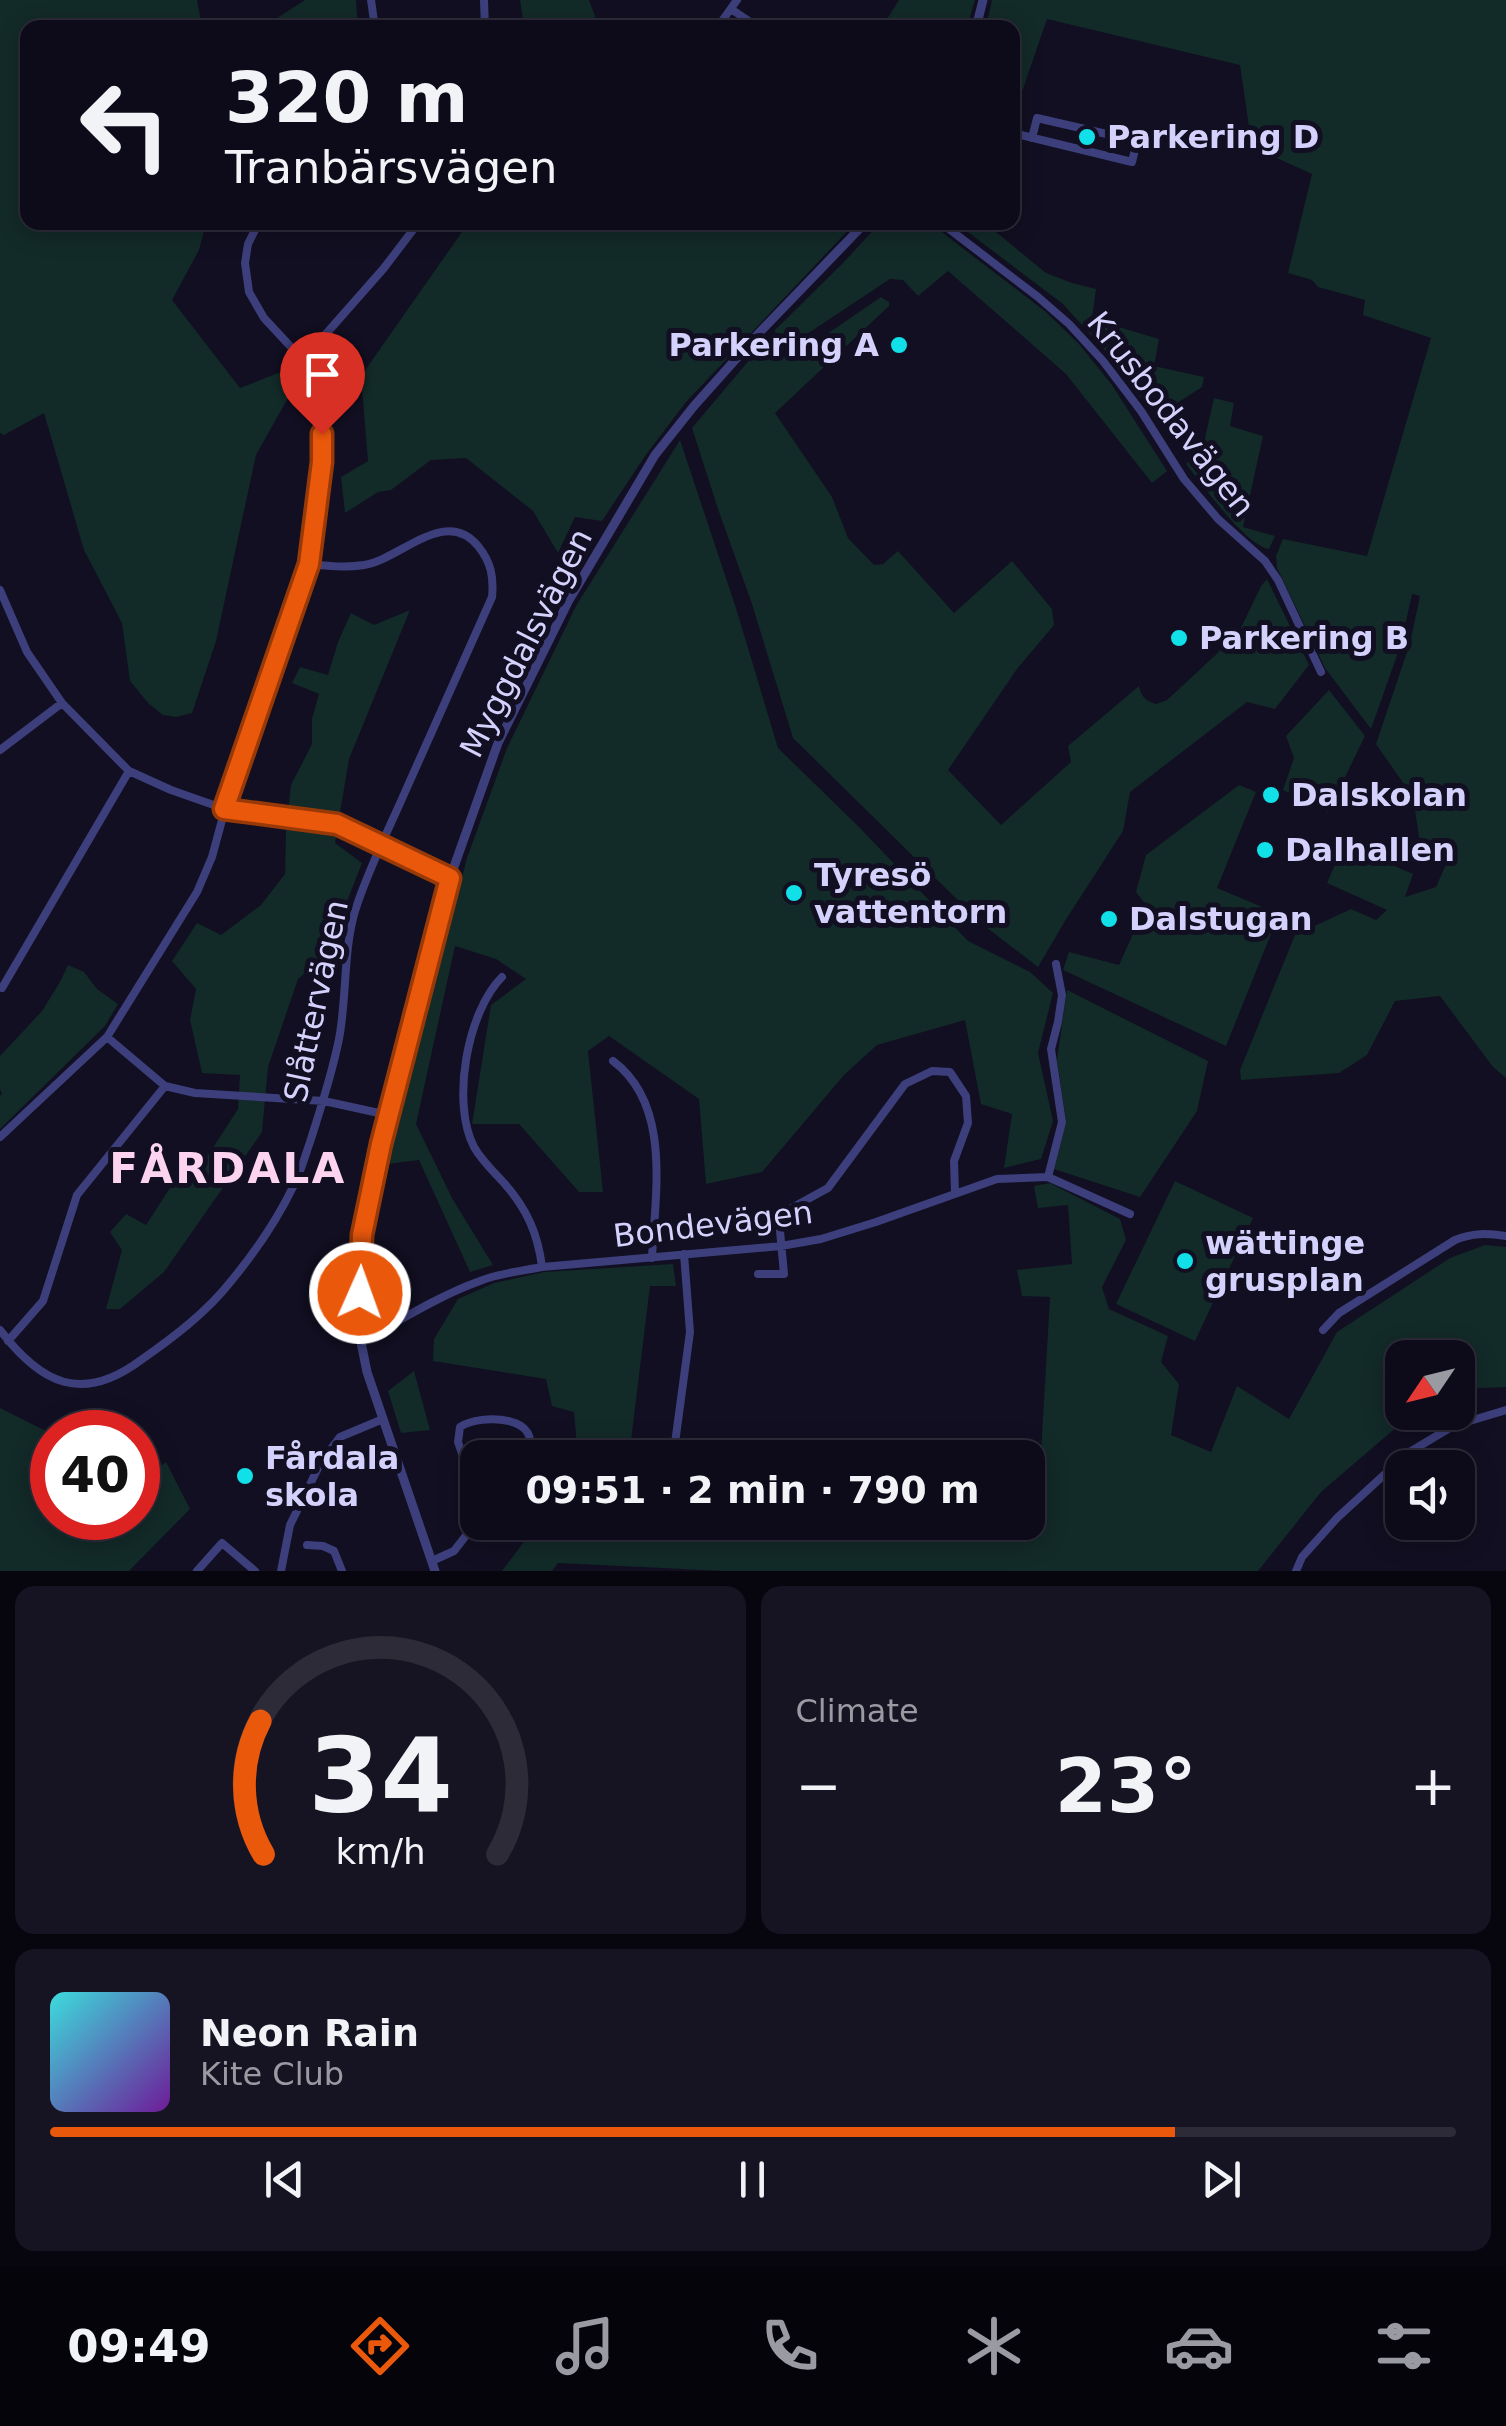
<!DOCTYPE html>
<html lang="en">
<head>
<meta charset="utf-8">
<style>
  :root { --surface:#0d0b19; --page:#161422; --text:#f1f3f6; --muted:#9a9ba2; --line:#2d2b38; --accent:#ea580c }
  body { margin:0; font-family:"DejaVu Sans",sans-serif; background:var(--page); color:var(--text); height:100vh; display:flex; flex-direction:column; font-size:38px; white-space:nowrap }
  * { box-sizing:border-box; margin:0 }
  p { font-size:32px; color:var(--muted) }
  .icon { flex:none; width:55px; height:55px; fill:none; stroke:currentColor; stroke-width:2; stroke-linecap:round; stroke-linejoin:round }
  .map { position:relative; height:1571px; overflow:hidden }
  .side { display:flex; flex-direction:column; gap:15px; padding:15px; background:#07060e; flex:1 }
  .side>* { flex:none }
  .top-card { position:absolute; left:20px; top:20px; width:1000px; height:210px; border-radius:20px; box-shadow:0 5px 25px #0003,0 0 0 2px var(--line); background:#0d0b19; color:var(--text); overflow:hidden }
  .needle { width:65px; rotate:235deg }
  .buttons { position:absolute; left:1385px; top:1340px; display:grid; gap:20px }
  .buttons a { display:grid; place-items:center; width:90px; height:90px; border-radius:20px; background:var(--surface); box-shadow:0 5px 25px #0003,0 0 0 2px var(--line); font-size:50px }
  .speed { position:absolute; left:30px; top:1410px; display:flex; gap:20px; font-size:50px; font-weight:700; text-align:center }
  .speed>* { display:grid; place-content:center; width:130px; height:130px; border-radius:50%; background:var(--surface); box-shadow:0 5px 25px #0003,0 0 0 2px var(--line); line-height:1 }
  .speed .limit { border:15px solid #d22; background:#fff; color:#111 }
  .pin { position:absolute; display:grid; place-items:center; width:85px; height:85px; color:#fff; margin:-102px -42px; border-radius:50% 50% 50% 0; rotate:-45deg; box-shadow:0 0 10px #0007 }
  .pin .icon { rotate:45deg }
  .me { position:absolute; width:110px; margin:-55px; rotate:2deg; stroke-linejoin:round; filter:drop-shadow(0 0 8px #0008) }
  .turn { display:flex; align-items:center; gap:35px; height:210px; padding:0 40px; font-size:45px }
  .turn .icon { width:130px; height:130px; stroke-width:2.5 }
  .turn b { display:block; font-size:70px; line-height:85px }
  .big { font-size:75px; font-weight:700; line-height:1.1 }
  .side .widget { flex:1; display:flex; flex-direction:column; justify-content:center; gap:15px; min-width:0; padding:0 35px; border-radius:20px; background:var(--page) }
  .side .dial { align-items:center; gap:0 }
  .dial svg { height:260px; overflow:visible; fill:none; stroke:var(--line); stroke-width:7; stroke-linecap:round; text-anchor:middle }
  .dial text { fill:var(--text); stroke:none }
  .song { display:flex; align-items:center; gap:30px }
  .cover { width:120px; height:120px; border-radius:15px; background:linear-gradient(135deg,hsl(180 70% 55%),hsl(280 70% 35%)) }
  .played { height:10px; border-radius:5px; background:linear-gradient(90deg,var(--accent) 80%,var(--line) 80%) }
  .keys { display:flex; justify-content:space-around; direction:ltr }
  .heat { display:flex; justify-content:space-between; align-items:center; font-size:55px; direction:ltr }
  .side .tiles { flex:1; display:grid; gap:15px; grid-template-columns:1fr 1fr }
  .widget:last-child { grid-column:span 2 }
  .trip { position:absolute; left:460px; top:1440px; width:585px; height:100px; border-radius:20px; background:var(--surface); box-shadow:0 5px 25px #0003,0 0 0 2px var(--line); font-weight:700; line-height:100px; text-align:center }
  .dock { display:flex; height:160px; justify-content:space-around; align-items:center; background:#05040a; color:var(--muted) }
  .dock .icon { width:70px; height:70px }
  .dock .on { color:var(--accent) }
  .dock b { font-size:45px; color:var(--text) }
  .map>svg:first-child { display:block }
</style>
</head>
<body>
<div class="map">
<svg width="1506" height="1571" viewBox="0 0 1506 1571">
  <rect width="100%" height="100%" fill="#110f21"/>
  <path fill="#122a28" d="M0,0H197L202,27L28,28V222L206,223L199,250L172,300L240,388L278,373H291L293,389L256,455L216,641L192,713L176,717L163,715L149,704L130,681L122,623L84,550L44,413L4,435L0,433Z
    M305,0H356L358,27H263Z
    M520,0H589L599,27H524Z
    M899,0H975L967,27H882Z
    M992,0H1506V1078L1493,1067L1440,996L1395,1001L1367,1055L1339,1073L1241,1080L1240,1070L1295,935L1351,909L1376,920L1387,910L1327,883L1344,844L1413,874L1405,897L1436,887L1447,862L1419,837L1413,797L1376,744L1410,643L1420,596L1412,594L1401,644L1371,729L1325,668L1277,568L1276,556L1283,539L1367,556L1431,338L1363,315L1365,300L1318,287L1312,280L1288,273L1312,174L1252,147L1240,65L1047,19L1013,118L1012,28L986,27Z
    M469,222H855V223L686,402L645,456L602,521L575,517L558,553L533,511L466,458L431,460L391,490L378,492L345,513L341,477L368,461L361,376Z
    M880,223H897V228L902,223H930L1046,312L1079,344L1112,385L1167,471L1152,483L1066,374L948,271L918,296L903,280L890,279L795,342H781L776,339L775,330L843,263Z
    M956,223H985L1046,273L1072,283L1096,289L1092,319L1159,339L1154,366L1204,377L1202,387L1157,416L1137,393L1119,366L1063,304Z
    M881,297L889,302V306L775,413L832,497L848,538L874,565L883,564L898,551L954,613L1012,561L1052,609L1054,625L1017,669L948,770L1001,825L1071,762L1068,746L1139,686C1141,697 1146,701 1156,704L1167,700L1238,634L1261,586L1267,579L1309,665L1275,709L1247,702L1130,792L1123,831L1065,921L1038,967L982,924L793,738L752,604L718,509L692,428L756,352L765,349L780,356H795Z
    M1214,398L1234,403L1230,426L1263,436L1243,527L1275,536L1269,549C1245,545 1203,485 1186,464L1203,447Z
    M680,440L736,608L778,748L859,827L968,941L1030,972L1053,993L1038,1053L1053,1121L1041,1159L1004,1168L1012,1114L981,1104L965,1020L877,1045L844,1075L762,1172L706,1184L699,1099L609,1036L588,1051L603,1192H579L519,1124H472L491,1005L526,979L496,959L455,946L416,1124L452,1198L493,1265L470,1272L419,1160L387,1164L428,993L445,943L467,858L507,748L576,606Z
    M410,610L349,759L335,843L362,863L326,955L298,979L268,1067L262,1132L164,1272L120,1309H106L122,1250L110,1232L126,1214L146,1225L190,1157L205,1160L238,1109L240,1075L202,1073L190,1020L196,989L172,961L197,923L221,935L261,905L285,874L286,831L291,785L312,744V719L319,694L292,683L300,667L328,675L338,642L351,613L374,625Z
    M1329,690L1365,736L1328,812L1283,790L1294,758L1286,736Z
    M1239,785L1256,792L1217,888L1279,914L1226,1046L1063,970L1069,952L1119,965L1146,905L1136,892L1146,855Z
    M68,965L84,972L97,989L118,1004L105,1026L0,1129V1096L2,1094L0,1089V1056L42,1011L60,982Z
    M1067,990L1208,1061L1197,1111L1140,1197L1054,1169L1066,1121L1057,1060Z
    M1175,1181L1253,1218L1195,1341L1116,1304Z
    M1050,1183L1120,1219L1126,1240L1102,1287L1109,1309L1168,1336L1161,1362L1179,1384L1171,1435L1211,1452L1237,1386L1289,1419L1337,1332L1450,1258L1485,1245L1506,1247V1387L1458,1389V1358H1402V1412L1413,1413L1321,1492L1258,1571H725L558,1563L552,1571H502L538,1523L1028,1522V1487H1039L1050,1297L1022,1296L1017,1270L1072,1264L1068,1205L1038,1208L1034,1186Z
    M673,1264L676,1286H650L629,1457H578L574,1412L552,1406L546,1379L433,1361L434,1339L458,1299L494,1283L544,1272Z
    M414,1371L430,1430L401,1433L388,1391Z
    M0,1408L52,1434V1518H138V1482L166,1462L190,1509L129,1571H0Z"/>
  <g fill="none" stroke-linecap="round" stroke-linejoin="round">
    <path stroke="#3d3f7c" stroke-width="8" d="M371,0L375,28
      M484,0L485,28
      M731,9L759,28
      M717,28L737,0
      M1012,133L1021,135L1132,162L1137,141L1037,118L1032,138
      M940,222L1038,297L1069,324L1103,361L1141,411L1184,479L1218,519L1265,561L1278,580L1321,672
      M303,360L384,268L419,222
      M0,590L27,652L62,703L129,771L171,790L225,809L337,824L450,878
      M0,750L62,703
      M502,977C467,1012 451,1103 474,1147C482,1161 494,1172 504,1183C527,1209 538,1234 542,1267
      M2,988L129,771
      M107,1037L165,1086L195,1093L324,1101L388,1115
      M613,1061C672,1105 655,1194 652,1258
      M0,1137L107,1037L197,892L212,857L225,809L309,564L323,462L320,406L303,360L264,318L249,292L245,263L248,244L259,222
      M1048,1177L1062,1122L1051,1049L1058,1022L1062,995L1056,964
      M758,1274H784L779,1220L788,1210L828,1188L905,1084L932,1071L950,1072L966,1096L968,1123L954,1161L955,1193
      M0,1330C41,1384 82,1404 141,1360C174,1337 207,1312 232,1280C256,1251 278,1218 294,1185C301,1171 305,1156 310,1142C321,1108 332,1074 339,1039C347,997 343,952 355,911C368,870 388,831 405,792C434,727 463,662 492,597C494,577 491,562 478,546C445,506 401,559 364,565C346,568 327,566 309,564
      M1323,1330L1339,1313L1455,1240C1472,1233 1487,1233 1506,1236
      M8,1341L43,1301L77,1195L165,1086
      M361,1342C399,1321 438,1296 480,1281C500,1273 521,1271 542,1267L781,1246L821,1239L876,1222L997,1179L1048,1177L1130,1214
      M673,1458L690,1332L684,1254
      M478,1499L458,1442L460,1427C480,1413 549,1415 525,1458
      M307,1545L323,1546L334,1551L342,1571
      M432,1561L454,1551L478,1520
      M197,1571L222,1543L255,1571
      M281,1571L290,1525L321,1462L340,1437L383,1419
      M1296,1571L1302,1557L1337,1518L1408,1453L1453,1426L1506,1410"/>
    <path stroke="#3d3f7c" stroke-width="9" d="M976,28L983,0
      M435,1571L367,1372L361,1342L360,1265L369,1203L388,1115L450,878L498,743L568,602L655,455L694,406L760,332L866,222"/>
  </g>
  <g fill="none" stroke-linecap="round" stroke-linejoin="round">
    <defs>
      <path id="route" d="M322,434V462L309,564L224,809L337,824L450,878L381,1144L362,1235L360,1293"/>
    </defs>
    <use href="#route" stroke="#983908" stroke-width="25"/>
    <use href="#route" stroke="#ea580c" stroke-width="18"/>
  </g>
  <g fill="#11e0e9" stroke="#110f21" stroke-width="4">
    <circle cx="1087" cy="137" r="10"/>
    <circle cx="899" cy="345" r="10"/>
    <circle cx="1179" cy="638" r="10"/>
    <circle cx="1271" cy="795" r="10"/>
    <circle cx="1265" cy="850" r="10"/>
    <circle cx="794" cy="893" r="10"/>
    <circle cx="1109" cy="919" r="10"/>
    <circle cx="1185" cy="1261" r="10"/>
    <circle cx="245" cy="1476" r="10"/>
  </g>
  <g text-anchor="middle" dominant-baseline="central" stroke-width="10" stroke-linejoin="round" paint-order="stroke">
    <g font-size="32" font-weight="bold" fill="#d4d2fc" stroke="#110f21" text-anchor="start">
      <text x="1107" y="137">Parkering D</text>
      <text x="879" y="345" text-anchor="end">Parkering A</text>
      <text x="1199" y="638">Parkering B</text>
      <text x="1291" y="795">Dalskolan</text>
      <text x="1285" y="850">Dalhallen</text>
      <text x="814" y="875">Tyresö<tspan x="814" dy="37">vattentorn</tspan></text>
      <text x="1129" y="919">Dalstugan</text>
      <text x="1205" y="1243">wättinge<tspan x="1205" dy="37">grusplan</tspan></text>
      <text x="265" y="1458">Fårdala<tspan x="265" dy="37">skola</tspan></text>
    </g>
    <g font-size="32" fill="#d4d2fc" stroke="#110f21">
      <text transform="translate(1171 414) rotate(52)">Krusbodavägen</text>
      <text transform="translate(526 643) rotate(-63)">Myggdalsvägen</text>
      <text transform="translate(316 1001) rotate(-78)">Slåttervägen</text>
      <text transform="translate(713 1224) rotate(-7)">Bondevägen</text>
    </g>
    <g font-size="42" font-weight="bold" letter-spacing="2.5" fill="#fcd4f0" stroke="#110f21">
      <text x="228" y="1168">FÅRDALA</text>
    </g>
  </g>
</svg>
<div class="buttons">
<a><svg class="needle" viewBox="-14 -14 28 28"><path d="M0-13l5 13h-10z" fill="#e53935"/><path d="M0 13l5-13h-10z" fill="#9a9ba2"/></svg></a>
<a><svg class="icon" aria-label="sound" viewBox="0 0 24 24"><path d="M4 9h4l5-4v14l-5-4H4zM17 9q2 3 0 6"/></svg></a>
</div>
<div class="speed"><div class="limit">40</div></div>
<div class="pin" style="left:322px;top:434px;background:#d93025"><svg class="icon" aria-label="arrive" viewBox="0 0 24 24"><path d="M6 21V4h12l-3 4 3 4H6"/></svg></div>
<svg class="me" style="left:360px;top:1293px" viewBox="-20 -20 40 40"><circle r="17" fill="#ea580c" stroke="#fff" stroke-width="3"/><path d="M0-11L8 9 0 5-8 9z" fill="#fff"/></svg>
<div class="trip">09:51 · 2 min · 790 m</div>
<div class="top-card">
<div class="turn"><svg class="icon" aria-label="left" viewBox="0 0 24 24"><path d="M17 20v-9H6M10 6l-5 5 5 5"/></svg><div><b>320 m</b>Tranbärsvägen</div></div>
</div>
</div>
<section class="side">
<div class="tiles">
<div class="widget dial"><svg viewBox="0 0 100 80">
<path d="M14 69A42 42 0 1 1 86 69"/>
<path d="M14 69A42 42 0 0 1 13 28" stroke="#ea580c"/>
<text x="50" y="56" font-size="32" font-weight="700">34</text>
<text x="50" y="72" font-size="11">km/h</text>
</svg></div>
<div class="widget"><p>Climate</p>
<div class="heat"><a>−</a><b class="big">23°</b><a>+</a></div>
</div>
<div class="widget">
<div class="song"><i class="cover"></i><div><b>Neon Rain</b><p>Kite Club</p></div></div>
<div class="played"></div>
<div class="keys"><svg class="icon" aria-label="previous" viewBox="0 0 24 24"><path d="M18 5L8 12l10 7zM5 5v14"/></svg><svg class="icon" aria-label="pause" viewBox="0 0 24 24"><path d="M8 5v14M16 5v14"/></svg><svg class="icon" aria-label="next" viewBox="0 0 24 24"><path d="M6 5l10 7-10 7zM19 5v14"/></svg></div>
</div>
</div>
</section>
<nav class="dock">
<b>09:49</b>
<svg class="icon on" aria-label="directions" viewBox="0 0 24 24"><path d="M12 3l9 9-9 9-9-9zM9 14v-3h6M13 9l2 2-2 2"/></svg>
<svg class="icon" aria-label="music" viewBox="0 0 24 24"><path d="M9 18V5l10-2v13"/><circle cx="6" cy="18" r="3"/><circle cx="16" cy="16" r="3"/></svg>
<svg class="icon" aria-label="phone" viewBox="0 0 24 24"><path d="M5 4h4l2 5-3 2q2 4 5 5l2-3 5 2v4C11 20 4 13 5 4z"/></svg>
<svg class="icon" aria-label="climate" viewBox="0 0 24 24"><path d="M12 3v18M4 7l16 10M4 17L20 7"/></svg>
<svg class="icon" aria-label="car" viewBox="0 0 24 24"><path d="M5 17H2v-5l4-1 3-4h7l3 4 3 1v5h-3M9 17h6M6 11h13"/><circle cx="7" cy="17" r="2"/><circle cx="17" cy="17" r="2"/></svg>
<svg class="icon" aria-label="filters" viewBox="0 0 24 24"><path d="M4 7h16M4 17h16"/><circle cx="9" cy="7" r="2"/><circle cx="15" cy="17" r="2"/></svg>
</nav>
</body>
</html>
